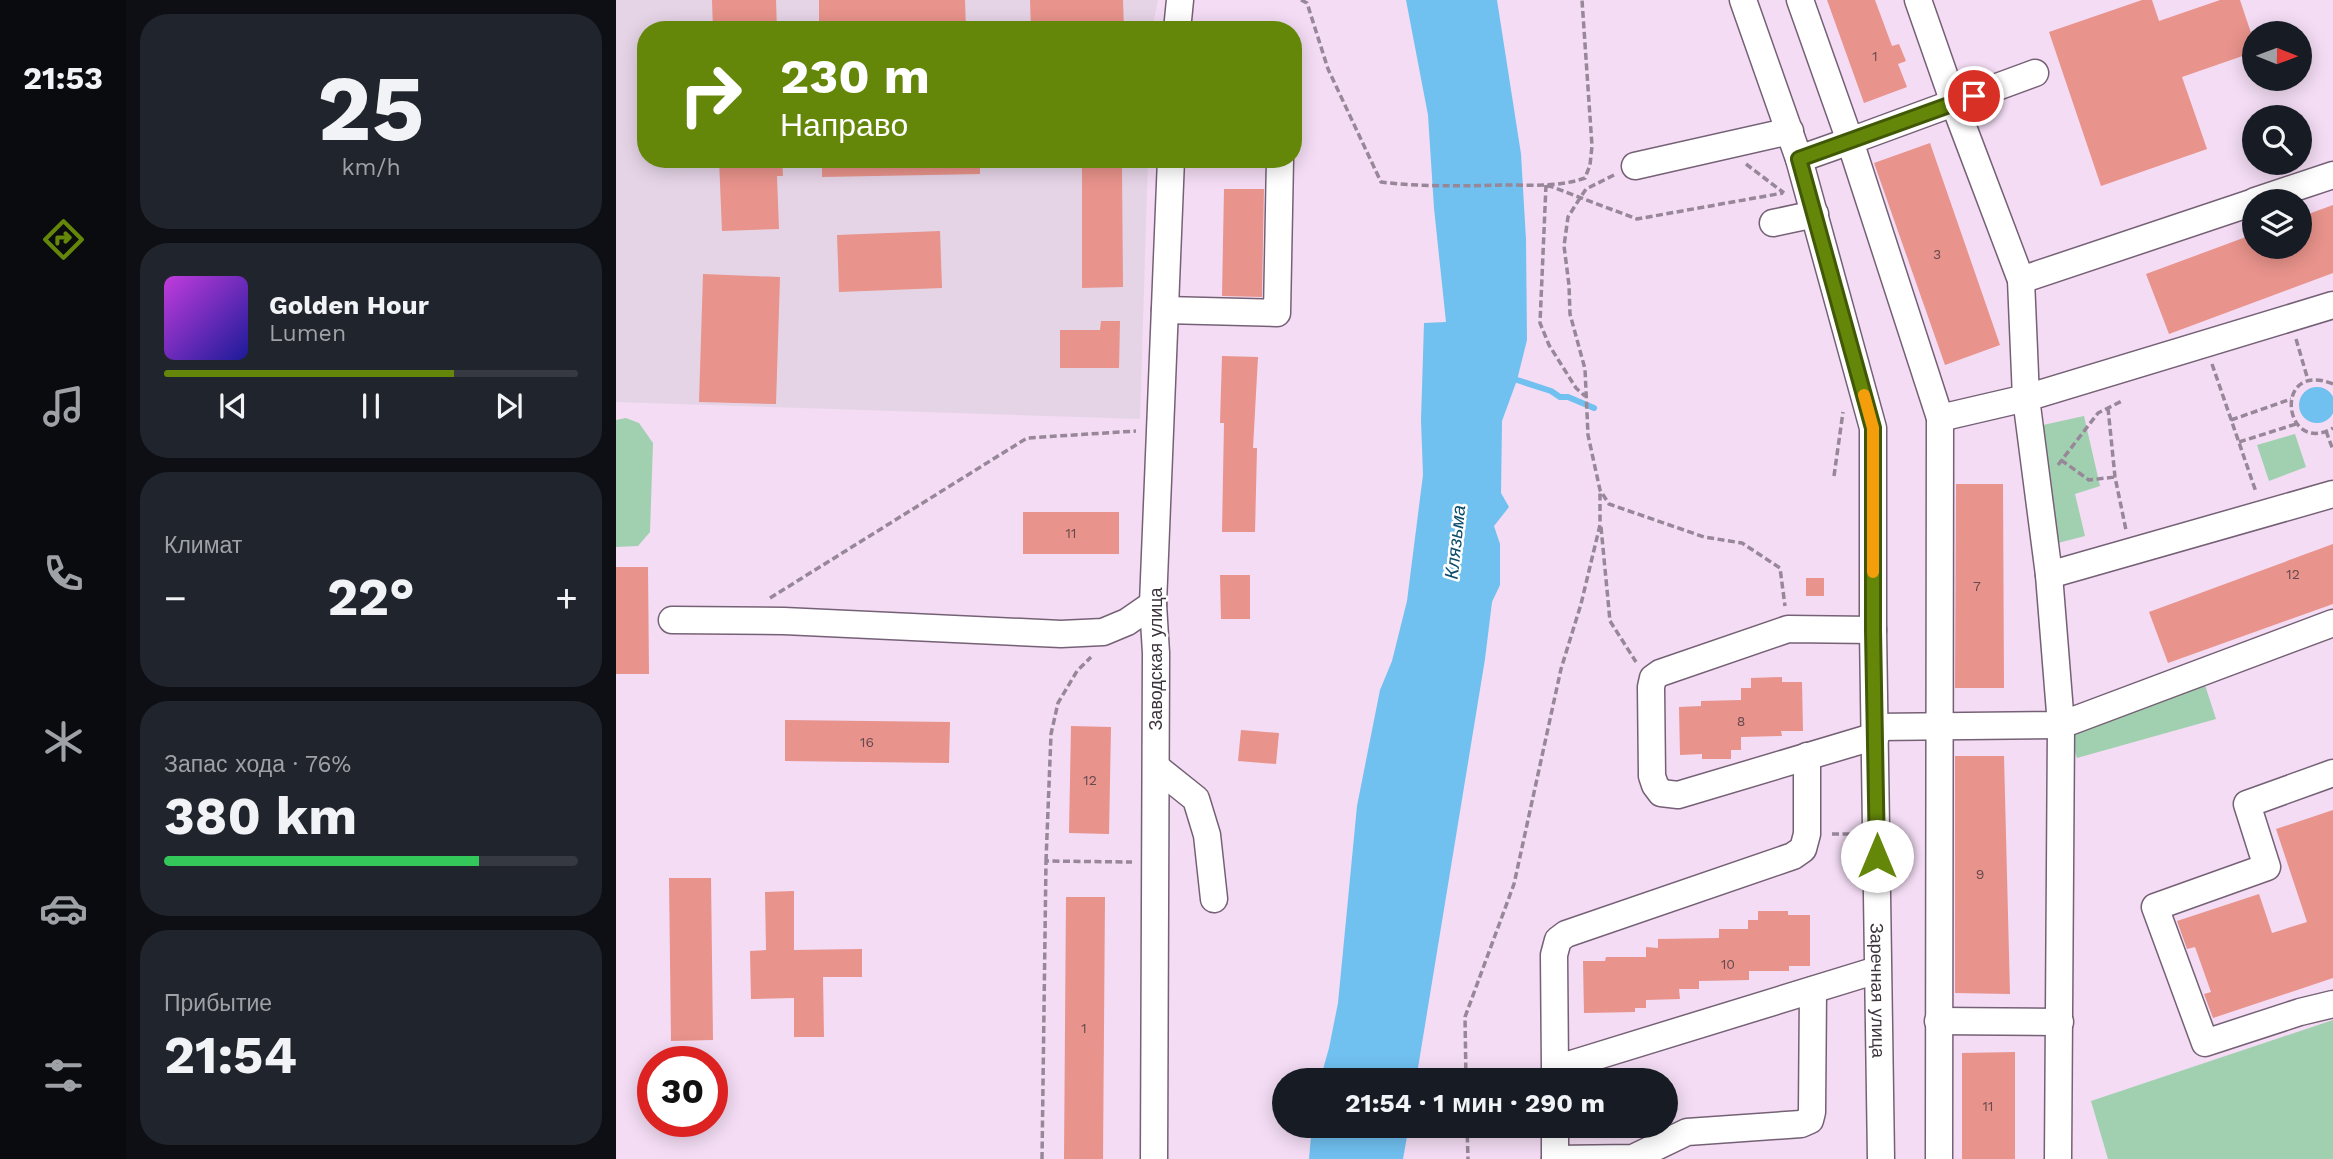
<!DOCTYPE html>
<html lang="ru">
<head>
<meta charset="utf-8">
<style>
  :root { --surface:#171b24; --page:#20242c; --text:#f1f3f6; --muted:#9ea1a6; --line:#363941; --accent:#648709 }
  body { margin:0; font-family:"Work Sans",sans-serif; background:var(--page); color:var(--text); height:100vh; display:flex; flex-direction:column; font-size:26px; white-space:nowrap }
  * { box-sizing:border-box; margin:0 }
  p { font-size:23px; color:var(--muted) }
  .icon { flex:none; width:38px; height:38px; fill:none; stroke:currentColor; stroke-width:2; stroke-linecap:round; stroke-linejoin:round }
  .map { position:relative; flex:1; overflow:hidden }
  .sheet { display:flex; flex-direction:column; gap:14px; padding:14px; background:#0d0f14; width:490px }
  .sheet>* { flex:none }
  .hud { position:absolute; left:21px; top:21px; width:665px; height:147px; border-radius:28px; box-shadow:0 4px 18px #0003; background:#648709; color:#fff; overflow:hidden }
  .needle { width:46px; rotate:91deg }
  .buttons { position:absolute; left:1626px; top:21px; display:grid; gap:14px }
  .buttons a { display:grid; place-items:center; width:70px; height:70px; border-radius:50%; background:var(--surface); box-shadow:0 4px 18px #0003; font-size:35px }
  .speed { position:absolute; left:21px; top:1046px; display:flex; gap:14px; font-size:35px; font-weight:700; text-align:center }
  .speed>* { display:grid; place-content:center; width:91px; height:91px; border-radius:50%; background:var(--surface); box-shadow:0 4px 18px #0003; line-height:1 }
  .speed .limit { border:10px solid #d22; background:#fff; color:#111 }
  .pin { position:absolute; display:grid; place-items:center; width:60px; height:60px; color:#fff; margin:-30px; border:4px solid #fff; border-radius:50%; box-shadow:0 2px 7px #0007 }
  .me { position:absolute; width:77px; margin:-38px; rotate:0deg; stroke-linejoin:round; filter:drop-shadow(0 0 5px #0008) }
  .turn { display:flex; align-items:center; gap:24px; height:147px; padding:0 28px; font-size:32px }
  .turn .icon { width:91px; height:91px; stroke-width:2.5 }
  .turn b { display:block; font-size:49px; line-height:60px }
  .big { font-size:52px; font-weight:700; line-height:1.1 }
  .sheet .widget { flex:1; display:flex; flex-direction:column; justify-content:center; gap:10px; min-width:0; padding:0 24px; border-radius:28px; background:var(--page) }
  .sheet .dial { align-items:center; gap:0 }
  .dial b { font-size:91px; line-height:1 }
  .song { display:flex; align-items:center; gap:21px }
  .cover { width:84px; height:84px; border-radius:10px; background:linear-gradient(135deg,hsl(290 70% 55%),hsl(240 70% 35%)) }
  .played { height:7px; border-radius:4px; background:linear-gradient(90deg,var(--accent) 70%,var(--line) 70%) }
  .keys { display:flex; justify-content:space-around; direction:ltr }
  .heat { display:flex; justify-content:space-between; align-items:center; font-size:38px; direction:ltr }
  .charge { height:10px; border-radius:5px; background:linear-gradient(90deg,#34c759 76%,var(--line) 0) }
  .trip { position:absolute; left:656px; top:1068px; width:406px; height:70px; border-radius:35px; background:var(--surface); box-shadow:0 4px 18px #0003; font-weight:700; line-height:70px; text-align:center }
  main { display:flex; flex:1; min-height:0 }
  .tab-bar { display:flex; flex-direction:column; width:126px; justify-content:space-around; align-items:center; background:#090b0e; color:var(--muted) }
  .tab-bar .icon { width:49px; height:49px }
  .tab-bar .active { color:var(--accent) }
  .tab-bar b { font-size:32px; color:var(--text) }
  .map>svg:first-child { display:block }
</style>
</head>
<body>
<main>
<nav class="tab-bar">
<b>21:53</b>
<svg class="icon active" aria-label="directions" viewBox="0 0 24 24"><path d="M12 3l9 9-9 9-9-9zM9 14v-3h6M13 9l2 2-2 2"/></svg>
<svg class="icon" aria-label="music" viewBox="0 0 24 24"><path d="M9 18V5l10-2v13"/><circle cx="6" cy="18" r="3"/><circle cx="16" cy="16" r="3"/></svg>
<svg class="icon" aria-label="phone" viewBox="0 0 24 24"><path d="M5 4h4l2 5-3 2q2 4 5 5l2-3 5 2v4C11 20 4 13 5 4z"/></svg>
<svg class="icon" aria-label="climate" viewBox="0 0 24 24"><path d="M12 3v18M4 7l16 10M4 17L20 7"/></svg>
<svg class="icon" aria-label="car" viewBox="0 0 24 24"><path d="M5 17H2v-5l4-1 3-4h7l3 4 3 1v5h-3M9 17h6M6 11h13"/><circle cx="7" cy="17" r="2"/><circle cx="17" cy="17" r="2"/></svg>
<svg class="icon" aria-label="filters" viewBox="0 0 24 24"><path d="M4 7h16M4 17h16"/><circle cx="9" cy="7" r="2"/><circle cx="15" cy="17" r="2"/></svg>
</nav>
<section class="sheet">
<div class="widget dial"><b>25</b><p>km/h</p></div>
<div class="widget">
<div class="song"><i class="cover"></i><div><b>Golden Hour</b><p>Lumen</p></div></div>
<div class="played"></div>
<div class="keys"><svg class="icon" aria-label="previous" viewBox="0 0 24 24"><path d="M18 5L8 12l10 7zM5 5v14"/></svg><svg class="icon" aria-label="pause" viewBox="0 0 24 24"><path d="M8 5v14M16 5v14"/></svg><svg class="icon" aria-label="next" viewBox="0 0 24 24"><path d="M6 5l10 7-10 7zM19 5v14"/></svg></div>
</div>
<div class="widget"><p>Климат</p>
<div class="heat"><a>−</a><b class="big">22°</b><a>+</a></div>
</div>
<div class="widget"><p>Запас хода · 76%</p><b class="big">380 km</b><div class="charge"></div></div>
<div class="widget"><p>Прибытие</p><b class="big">21:54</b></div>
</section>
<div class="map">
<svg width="1717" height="1159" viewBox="0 0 1717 1159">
  <rect width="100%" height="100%" fill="#f3dcf4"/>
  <path fill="#e5d4e6" d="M0,0H542L536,30H30V159H532L524,419L0,402Z"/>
  <path fill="#a1d0b0" d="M1468,416L1484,486L1459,494L1469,536L1438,544L1418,427Z
    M10,418L23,423L37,443L34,532L22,546L0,547V420Z
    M1679,434L1690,467L1653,481L1641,445Z
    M1589,685L1600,719L1461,758L1452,731Z
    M1717,1020V1159H1492L1475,1101Z"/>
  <path fill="#70c0f0" d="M790,0H881L905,154L910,240L911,340L901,380L886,421L885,493L893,507L878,526L884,544V585L876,602L869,659L800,1080H704L713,1048L722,1003L741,806L764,690L776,661L791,601L807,475L805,420L808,323L830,322L818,208L812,115Z
    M1683 405a18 18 0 1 1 36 0a18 18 0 1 1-36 0Z
    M696,1125H793L787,1159H693Z"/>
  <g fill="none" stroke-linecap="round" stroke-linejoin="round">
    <path stroke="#70c0f0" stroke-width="6" d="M895,378L935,391L944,397H952L978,408"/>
  </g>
  <path fill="#e8938b" d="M96,0H160L161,30H97Z
    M203,0H349L350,30H203Z
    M414,0H507L508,30H415Z
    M1211,0H1259L1276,46L1283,44L1290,61L1282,64L1291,87L1248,103Z
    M1526,0H1536L1543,21L1604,0H1624L1638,42V52L1566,77L1591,149L1485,186L1433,32Z
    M1314,143L1384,345L1329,365L1258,163Z
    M103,159H166L167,176H161L163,229L106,231Z
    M206,159H364V174L206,177Z
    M466,168H506L507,287L466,288Z
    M608,189H648L646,297L606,296Z
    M1717,205V273L1553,334L1530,274L1638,234V247H1684V217Z
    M324,231L326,288L223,292L221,235Z
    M87,274L164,277L160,404L83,402Z
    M485,321H504L503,368H444V330H484Z
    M606,356L642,357L637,448H641L639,532H606L608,423H604Z
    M1340,484H1387L1388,688H1339Z
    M407,512H503V554H407Z
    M1717,544V604L1552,663L1533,612Z
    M0,567H32L33,674H0Z
    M604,575H634V619H605Z
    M1190,578H1208V596H1190Z
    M1166,677V682H1186L1187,731H1165L1166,736L1125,737V750H1115V759H1086V754L1064,755L1063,707L1085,706V701L1125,700V688H1135V678Z
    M169,720L334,722L333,763L169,761Z
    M455,726L495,727L493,834L453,833Z
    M625,730L663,733L660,764L622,761Z
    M1339,756H1388L1394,994L1339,993Z
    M1717,810V978L1597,1018L1588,994L1595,992L1579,947L1571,949L1561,921L1643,894L1656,933L1691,922L1660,829Z
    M53,878H95L97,1040L55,1041Z
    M178,891V950L246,949V977H207L208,1037H178V998L135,999L134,951L150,950L149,892Z
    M450,897H489L487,1159H448Z
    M1142,911H1172V915H1194V966H1173V971H1133V980L1083,981V989H1063L1064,999L1030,1000V1008H1019V1012L968,1013L967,961H989L990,957H1030V947L1042,948V939L1103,938V929H1132V920H1142Z
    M1399,1052V1159H1346V1053Z"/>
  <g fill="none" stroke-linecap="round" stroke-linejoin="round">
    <defs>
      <g id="minor">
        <path id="s1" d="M1127,0L1183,159L1257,428V630L1265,1159"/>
        <path d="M1184,0L1234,141L1419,73"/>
        <path d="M1302,0L1338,103L1405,280L1410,398L1433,575L1445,725L1442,1159"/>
        <path d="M561,30L564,0"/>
        <path d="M1183,159L1234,141L1324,418L1323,1159"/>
        <path d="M1019,166L1174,131"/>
        <path d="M1639,201L1717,175"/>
        <path d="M1157,223L1199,214"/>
        <path d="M1405,280L1638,202"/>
        <path d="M549,310L661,313L664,159"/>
        <path d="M1324,418L1410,398L1717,305"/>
        <path d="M1433,575L1717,494"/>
        <path d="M56,620L168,621L445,634L487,632L511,622L537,604"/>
        <path d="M1257,630L1172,629L1044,673L1037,678L1035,687L1036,776L1039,785L1045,793L1062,795L1260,736"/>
        <path d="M1260,727L1445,725L1717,623"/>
        <path d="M1191,756V834L1187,849L1177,856L950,934L942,940L938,955L939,1069L1261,970"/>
        <path d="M540,767L580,799L591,835L598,899"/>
        <path d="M1717,773L1631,804L1651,867L1539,907L1589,1043L1684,1012L1717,1004"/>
        <path d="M1322,1021L1444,1022"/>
        <path d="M538,1159L540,653L537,604L555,159"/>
        <path d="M939,1159L1017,1158L1071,1132L1185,1124L1194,1120L1196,1112L1197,990"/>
        <path d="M939,1159V1125"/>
      </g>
    </defs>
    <use href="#minor" stroke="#756175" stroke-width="29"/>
    <path stroke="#978798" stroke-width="3.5" stroke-dasharray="7 3.5" stroke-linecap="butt" d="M685,0L691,3L712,69L765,182C806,187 847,186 889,185C915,185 944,187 969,178L974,165L976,146L966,0
      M1130,164L1168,193
      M998,175L970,189L964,198L952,217L948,246L953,285L954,314L969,369L972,435L984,490L993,504L1088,537L1126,543L1164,568L1169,606
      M930,185L924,323L933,345L960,388L969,396
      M931,185L1021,219L1167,193
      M1680,339L1692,380
      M1596,364L1640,492
      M1717,384C1656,359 1667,457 1717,428
      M1492,408L1499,477L1510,530
      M1615,420L1675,399
      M1710,431L1717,450
      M1623,442L1680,424
      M1445,460L1473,480L1499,477
      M1442,465L1482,413L1506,401
      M1218,476L1227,412
      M985,527L994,621L1020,662
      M154,598L411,438L520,431
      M1216,834H1234
      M430,861L435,734L442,703L461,671L475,657
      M850,1080L849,1017L898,884L945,669L965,604L984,525V492
      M851,1125L852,1159
      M426,1159L430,861L516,862"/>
    <use href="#minor" stroke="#fff" stroke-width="26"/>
  </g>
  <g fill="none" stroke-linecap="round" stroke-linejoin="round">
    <defs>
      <path id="route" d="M1261,856L1257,630V428L1183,159L1358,96"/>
    </defs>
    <use href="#route" stroke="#415806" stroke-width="18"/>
    <use href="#route" stroke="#648709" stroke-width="12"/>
    <path stroke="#f59e0b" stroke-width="12" d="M1248,395L1257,428V572"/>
  </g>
  <g text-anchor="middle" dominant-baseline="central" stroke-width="5" stroke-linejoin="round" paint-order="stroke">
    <g font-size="14" fill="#664a4f">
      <text x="1259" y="56">1</text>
      <text x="1321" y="254">3</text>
      <text x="455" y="533">11</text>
      <text x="1677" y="574">12</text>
      <text x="1361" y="586">7</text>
      <text x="1125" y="721">8</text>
      <text x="251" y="742">16</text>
      <text x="474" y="780">12</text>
      <text x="1364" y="874">9</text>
      <text x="1112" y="964">10</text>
      <text x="468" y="1028">1</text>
      <text x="1372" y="1106">11</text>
    </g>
    <g font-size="18" fill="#3b323b" stroke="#fff">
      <text transform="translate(539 659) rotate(-90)">Заводская улица</text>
      <text stroke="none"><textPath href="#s1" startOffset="1010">Заречная улица</textPath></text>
    </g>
    <g font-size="19" font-style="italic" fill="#0d4d6d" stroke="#fff">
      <text transform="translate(839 542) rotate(-84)">Клязьма</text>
    </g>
  </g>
</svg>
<div class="buttons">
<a><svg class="needle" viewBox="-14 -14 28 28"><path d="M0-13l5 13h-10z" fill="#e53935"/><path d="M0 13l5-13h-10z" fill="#9ea1a6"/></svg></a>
<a><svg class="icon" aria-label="search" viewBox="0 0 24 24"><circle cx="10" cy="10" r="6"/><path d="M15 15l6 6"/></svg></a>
<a><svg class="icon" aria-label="layers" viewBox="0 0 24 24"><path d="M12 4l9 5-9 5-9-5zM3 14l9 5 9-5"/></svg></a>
</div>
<div class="speed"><div class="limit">30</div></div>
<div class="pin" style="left:1358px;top:96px;background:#d93025"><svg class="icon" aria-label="arrive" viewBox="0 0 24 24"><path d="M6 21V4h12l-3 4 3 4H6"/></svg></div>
<svg class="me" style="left:1261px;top:856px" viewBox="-20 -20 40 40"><circle r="19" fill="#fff"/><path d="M0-13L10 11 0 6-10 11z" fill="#648709"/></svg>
<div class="trip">21:54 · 1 мин · 290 m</div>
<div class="hud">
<div class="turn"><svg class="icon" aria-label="right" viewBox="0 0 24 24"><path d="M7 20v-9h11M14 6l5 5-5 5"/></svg><div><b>230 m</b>Направо</div></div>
</div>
</div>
</main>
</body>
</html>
